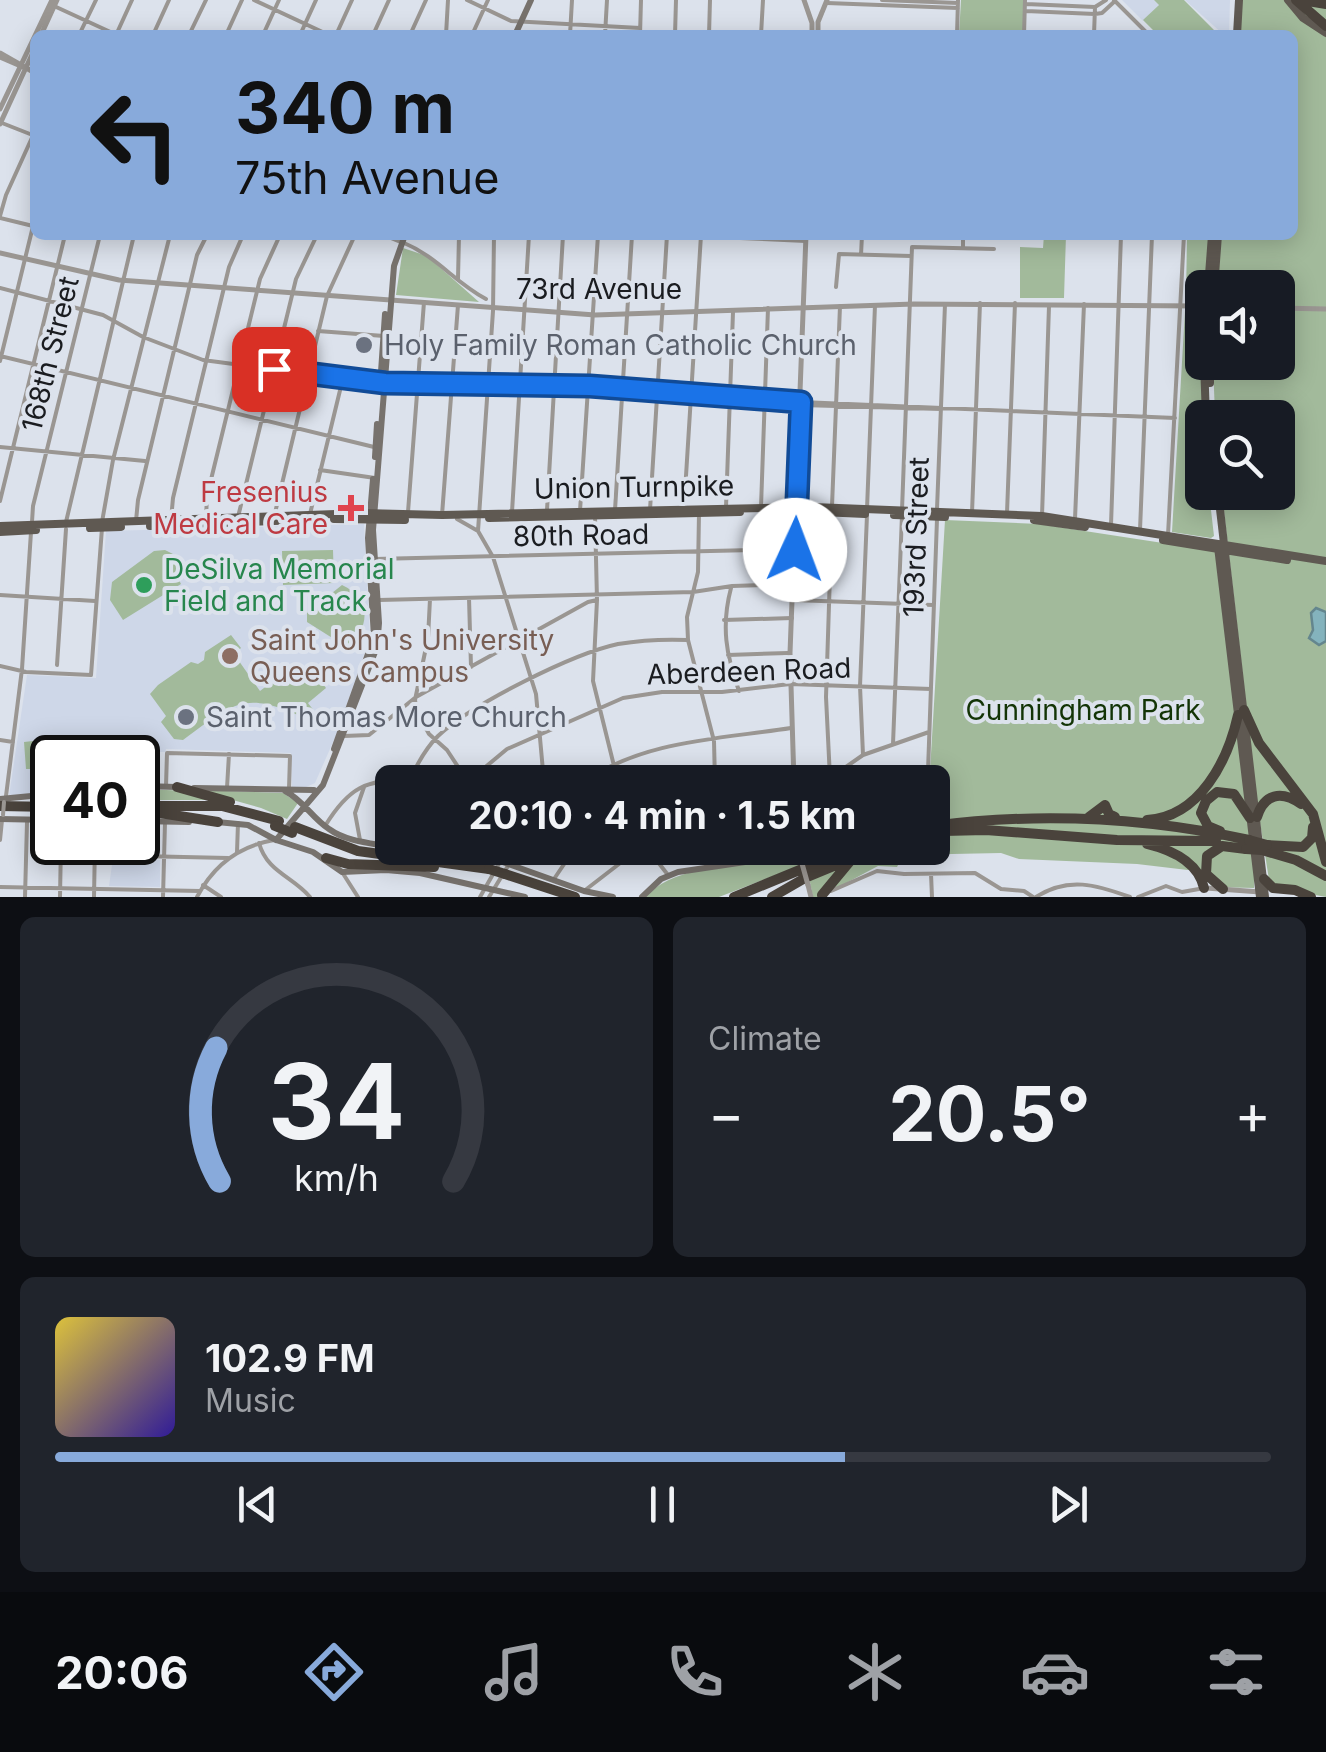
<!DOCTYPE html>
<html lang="en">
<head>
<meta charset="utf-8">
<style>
  :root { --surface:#171b24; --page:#20242c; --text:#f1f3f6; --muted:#9ea1a6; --line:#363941; --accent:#88aadb }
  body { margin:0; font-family:Inter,sans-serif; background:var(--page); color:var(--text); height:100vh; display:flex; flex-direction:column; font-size:38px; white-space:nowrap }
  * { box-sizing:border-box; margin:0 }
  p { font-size:32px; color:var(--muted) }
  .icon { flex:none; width:55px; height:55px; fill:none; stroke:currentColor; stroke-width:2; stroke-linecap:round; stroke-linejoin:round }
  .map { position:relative; height:897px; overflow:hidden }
  .details { display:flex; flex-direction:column; gap:20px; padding:20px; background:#0d0f14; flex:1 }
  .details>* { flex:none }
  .hud { position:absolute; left:30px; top:30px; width:1268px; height:210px; border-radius:15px; box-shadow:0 5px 25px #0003; background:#88aadb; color:#111; overflow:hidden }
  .tools { position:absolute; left:1185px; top:270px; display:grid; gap:20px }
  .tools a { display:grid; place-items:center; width:110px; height:110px; border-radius:15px; background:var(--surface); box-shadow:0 5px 25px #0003; font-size:50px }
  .speed { position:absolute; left:30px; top:735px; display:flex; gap:20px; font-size:50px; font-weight:700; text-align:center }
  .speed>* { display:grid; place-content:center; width:130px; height:130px; border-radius:50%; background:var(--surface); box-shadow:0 5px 25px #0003; line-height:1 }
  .speed .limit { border:5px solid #111; border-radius:15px; background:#fff; color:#111 }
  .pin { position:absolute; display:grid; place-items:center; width:85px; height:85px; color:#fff; margin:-42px; border-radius:20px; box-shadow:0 5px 15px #0006 }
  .me { position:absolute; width:110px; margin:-55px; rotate:2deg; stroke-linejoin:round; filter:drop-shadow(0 0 8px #0008) }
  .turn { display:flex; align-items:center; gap:35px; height:210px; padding:0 40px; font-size:45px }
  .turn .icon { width:130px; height:130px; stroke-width:2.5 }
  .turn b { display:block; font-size:70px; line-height:85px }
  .big { font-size:75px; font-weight:700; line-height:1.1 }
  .details .card { flex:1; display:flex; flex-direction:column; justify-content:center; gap:15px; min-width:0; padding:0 35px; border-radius:15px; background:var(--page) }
  .details .dial { align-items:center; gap:0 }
  .dial svg { height:260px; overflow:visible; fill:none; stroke:var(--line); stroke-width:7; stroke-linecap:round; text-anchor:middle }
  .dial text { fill:var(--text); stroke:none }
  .song { display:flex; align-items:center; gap:30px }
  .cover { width:120px; height:120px; border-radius:15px; background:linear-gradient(135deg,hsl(50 70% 55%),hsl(250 70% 35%)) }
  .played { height:10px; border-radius:5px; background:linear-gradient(90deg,var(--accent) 65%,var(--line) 65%) }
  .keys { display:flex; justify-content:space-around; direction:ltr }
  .heat { display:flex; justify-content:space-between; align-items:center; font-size:55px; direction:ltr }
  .details .tiles { flex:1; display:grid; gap:20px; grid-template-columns:1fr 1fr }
  .card:last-child { grid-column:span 2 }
  .trip { position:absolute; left:375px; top:765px; width:575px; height:100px; border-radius:15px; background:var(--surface); box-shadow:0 5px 25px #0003; font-weight:700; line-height:100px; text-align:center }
  .tab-bar { display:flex; height:160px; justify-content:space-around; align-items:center; background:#090b0e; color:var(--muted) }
  .tab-bar .icon { width:70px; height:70px }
  .tab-bar .selected { color:var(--accent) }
  .tab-bar b { font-size:45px; color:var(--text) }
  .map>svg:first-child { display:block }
</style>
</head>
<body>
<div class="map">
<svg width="1326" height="897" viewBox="0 0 1326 897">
  <rect width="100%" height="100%" fill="#dce2ec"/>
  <path fill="#ced7e8" d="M1122,0H1154L1159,5L1143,21Z
    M1185,0H1230L1229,35H1224Z
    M364,524L370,637L337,733L315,783L304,788L292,787L291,753L166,749L165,752H150L149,768H138V758H52V791L9,796L27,675L96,678L106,531Z
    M113,858L160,860V887L109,886Z"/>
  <path fill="#a2ba9b" d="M961,0H1023V35H959Z
    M1154,0H1184L1219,35H1158L1143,20L1159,5Z
    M1241,0H1326V897L1270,886L1258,810L1222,493L1278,492V418L1215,415L1213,363L1278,362V288H1202V301L1186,299L1187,235H1292V35H1239Z
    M1044,235H1066L1064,298H1020V247L1043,248Z
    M403,248L427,256L479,302L396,295Z
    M1185,311H1202V492L1209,493L1214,536L1211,538L1172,532Z
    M945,520L1039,524L1215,551L1254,853V888L1213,887L1196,871L1137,864L1019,859L1001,853L903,855L897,867L878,866L820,897H813L803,848H932V782H892L930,771Z
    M165,550L175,555L189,573L179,580L181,584L123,620L110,600L112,582L154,551Z
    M333,550L334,583L283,585L282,551Z
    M342,585C371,598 372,630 345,646L307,622V613Z
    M231,635L241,648L234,654L260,691L281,675L288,684L311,668L326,688L308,703L321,720L316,723C247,692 242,696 183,740L174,739L161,722L166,716L150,694L158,685L191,662L198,664L204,660L205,652Z
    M33,741C53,746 53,753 52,769H26L24,742Z
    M138,789L194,791L218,800H138Z
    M197,790L283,793L298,803L287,819L261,808Z
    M794,858L799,866L719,897H645C677,863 749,864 794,858Z"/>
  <path fill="#84b3bd" stroke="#64868e" stroke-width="2.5" d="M1316,608L1326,612V641L1319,645L1309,638L1313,630L1311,613Z"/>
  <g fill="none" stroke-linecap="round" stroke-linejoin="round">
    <path stroke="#9a9692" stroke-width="4" d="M254,0L329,35
      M467,0L511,21L640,28
      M882,0L958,3
      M1114,0L1149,35
      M827,3L958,8
      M1026,4L1095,7L1106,0
      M54,6L117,35
      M1026,11L1095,14L1102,13L1115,1
      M79,35L96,0
      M116,35L132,0
      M153,35L169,0
      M189,35L206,0
      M226,35L242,0
      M263,35L279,0
      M300,35L316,0
      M336,35L352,0
      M373,35L389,0
      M410,35L426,0
      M446,35L448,0
      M472,35L488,0
      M570,35L572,0
      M605,35L607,0
      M640,35L641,0
      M675,35L676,0
      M709,35L710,0
      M761,35L763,0
      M957,35L958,0
      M1024,35L1025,0
      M1094,35L1095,7
      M2,123L35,136
      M0,216L6,195L35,131
      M0,218L33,226
      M740,235V238L806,241
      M402,242C438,257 454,282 486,299
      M963,248V235
      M861,255L862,235
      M458,279L459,235
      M836,287L839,254L911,256
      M0,288L103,315L143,337L203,360L390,385L589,390L801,405L941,409
      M318,331L384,336
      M0,356L374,447
      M0,361L35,218
      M385,383L590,387L801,402L1175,418
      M0,447L145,461
      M320,470L375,478
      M0,501L65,235
      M832,506L840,306
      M726,507L733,312
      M761,507L768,308
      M684,508L701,235
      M867,509L875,305
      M937,509L945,304
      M547,510L563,235
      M615,510L632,235
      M650,510L667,235
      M902,510L912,247L994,249
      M580,511L598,235
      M408,512L424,302
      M512,512L529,235
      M275,513L327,296L355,235
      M699,513L698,572L687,617L688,640L714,741L715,782
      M972,513L980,303
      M1007,513L1015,303
      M310,514L343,378
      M442,515L458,305
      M595,516L597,600L593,681L618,782
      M1042,516L1049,306
      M238,517L296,279L317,235
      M206,518L207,496L260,279L280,235
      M457,519L478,531L493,557L536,694L544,782
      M1075,519L1084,304
      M171,520L173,498L229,267L243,235
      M136,521L138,500L197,255L207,235
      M32,522L33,506L100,235
      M66,522L134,235
      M102,522L113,460L170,235
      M1111,525L1121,235
      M1140,530L1152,235
      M478,531L493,311L494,235
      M1168,535L1184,235
      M375,559L795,549
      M731,588C721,626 726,655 739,691
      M0,595L95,601
      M469,598L471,667
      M430,599L428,638L415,700L417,712L429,734L447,750L468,782
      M379,600L693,592L732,586L793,584
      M793,600L933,605
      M724,620L792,618
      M728,655L788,653
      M57,665L66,529
      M0,666L26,672L91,675L102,528
      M344,736L369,735L416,697L588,602L597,600
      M0,740L13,742
      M893,744L902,515
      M863,755L860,686L867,515
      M830,778L826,697L832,513
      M409,782C416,766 425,749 438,736C472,704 572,654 618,644C642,640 665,639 688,640
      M474,782L483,769L507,749L623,698L662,692H722L790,684L931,689
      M584,782C643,740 721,739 791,728
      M713,782H755
      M813,782L830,778L863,755L929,732
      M892,782L928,771L937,519
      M166,786L167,753L290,756L289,789
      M227,788L229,754
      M6,796L22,669L31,532
      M325,826C349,787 365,780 411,779
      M0,840L2,820
      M360,840L355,813L364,787
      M259,843C267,872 292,876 310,897
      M647,848L668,875
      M709,848L710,866
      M237,852L238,823
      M95,855L228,858
      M342,872L358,897
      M931,874L932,897
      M554,879L575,848
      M203,885L221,897
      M0,887L200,891
      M584,891L619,864L629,848
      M831,891L877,871L904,874L975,873L1001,889L1024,891L1033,897
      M25,897L27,822
      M60,897L61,842
      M94,897L95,842
      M163,897L165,822
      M197,897C213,866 239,846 274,840
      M480,897L508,848
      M489,897L519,848
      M1036,897C1068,876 1097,885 1130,897
      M1138,897L1166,886L1182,892L1199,889"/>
    <path stroke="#9a9692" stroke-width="5" d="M804,0L812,23V35
      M41,35L57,0
      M818,35V22L827,0
      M0,53L35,73
      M0,57L23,67
      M0,109L52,0
      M0,124L35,48
      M385,235L402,242
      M0,253L119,280L595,315L914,304L1202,306
      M1278,308L1326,309
      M794,782L790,653L806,235
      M808,885L811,897
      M1206,888L1260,892"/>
    <path stroke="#77726d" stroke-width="6" d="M515,35L531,0
      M381,372L385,314
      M375,457L377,424
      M334,749L374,637L368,538L373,479
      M144,786L176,787
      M194,788L314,790
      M285,791C303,800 312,818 329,829C347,842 371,843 392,847
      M0,799L52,794
      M0,819L52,820
      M138,821L189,822
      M217,822L248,825L276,840L313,852L342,872L386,870L420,873L525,897
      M276,840L323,785L377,647L379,623L373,530L394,266L405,235
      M398,848L500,861L584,891L613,897
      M642,897L661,879L678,872L800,854L799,848"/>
    <path stroke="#5f5952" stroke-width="8" d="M1288,0L1303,18L1326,33
      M1237,35L1239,0
      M1208,288L1212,235
      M1214,288L1218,235
      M1204,362L1206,418
      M1210,362V383
      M1218,492L1265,897
      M799,511L865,514
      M894,515L945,517
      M489,518L740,512
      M334,519L405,520
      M1034,520L1085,527
      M0,526L363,513L442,515L813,507L1042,516L1326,561
      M150,526L301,520
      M90,528L121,527
      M0,532L36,530
      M1163,540L1287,560
      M1218,547L1260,897"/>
    <path stroke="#4a433c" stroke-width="10" d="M1296,0L1326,26
      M1302,0L1326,4
      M1244,710L1259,743L1313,814L1326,862
      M177,787L230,802
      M138,788L143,786
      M0,806L52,807
      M138,806H222L279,821
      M147,811L218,822
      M1089,817L1105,805L1109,814L1115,817
      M1257,817C1264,794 1281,790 1301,804
      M1147,820C1200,817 1228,760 1238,715
      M932,826C1039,812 1144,817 1249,840
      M295,827L358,851L489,869
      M943,831L986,830L1117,840L1216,841
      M1220,831L1208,826L1201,813L1206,801L1217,792L1234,794L1250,818
      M1147,844C1172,850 1198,862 1204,888
      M1267,845L1303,847L1312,838L1313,827
      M1262,850L1296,860L1326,876
      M326,858L348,864L434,867
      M505,874L575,897
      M1264,879L1273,888L1295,890L1311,897
      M1223,889L1206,874L1207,856L1222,846L1246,849
      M822,895L851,860L882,848
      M734,897L853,848
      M772,897L805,878L863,854"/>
    <path stroke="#9a9692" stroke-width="4" d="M3,815L4,802"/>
    <path stroke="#9a9692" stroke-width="5" d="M801,860L808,885"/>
    <path stroke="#4a433c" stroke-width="10" d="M275,826L292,833
      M1249,840L1267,845
      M1246,849L1262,850
      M489,869L505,874"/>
  </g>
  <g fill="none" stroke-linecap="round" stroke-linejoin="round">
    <defs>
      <path id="route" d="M274,369L385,383L590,386L801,402L795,550"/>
    </defs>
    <use href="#route" stroke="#114b97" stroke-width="25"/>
    <use href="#route" stroke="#1a73e8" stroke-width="18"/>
  </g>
  <g fill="#6b7280" stroke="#dce2ec" stroke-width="4">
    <circle cx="364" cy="345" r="10"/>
    <circle cx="186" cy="717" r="10"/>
  </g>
  <path fill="#e0444e" stroke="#dce2ec" stroke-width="4" d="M346 493h10v10h10v10h-10v10h-10v-10h-10v-10h10z"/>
  <circle fill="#2e9e5b" stroke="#dce2ec" stroke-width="4" cx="144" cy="585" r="10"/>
  <circle fill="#8d6e63" stroke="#dce2ec" stroke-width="4" cx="230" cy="656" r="10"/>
  <g text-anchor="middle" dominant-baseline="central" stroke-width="8" stroke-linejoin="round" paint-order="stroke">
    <g font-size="28" fill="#1a1c20" stroke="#dce2ec">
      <text x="599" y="289">73rd Avenue</text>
      <text transform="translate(50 354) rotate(-76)">168th Street</text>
      <text transform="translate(634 487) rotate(-1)">Union Turnpike</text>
      <text transform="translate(581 535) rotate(-1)">80th Road</text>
      <text transform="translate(916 537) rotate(-88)">193rd Street</text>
      <text transform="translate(749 671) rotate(-2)">Aberdeen Road</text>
    </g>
    <g font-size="28" fill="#5b616d" stroke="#dce2ec" text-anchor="start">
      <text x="384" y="345">Holy Family Roman Catholic Church</text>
      <text x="206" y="717">Saint Thomas More Church</text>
    </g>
    <g font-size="28" fill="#be3a42" stroke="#dce2ec" text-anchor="end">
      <text x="328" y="492">Fresenius<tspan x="328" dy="32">Medical Care</tspan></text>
    </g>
    <g font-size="28" fill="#27864d" stroke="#dce2ec" text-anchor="start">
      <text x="164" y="569">DeSilva Memorial<tspan x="164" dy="32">Field and Track</tspan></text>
    </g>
    <g font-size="28" fill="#785e54" stroke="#dce2ec" text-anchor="start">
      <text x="250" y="640">Saint John's University<tspan x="250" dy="32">Queens Campus</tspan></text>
    </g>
    <g font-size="28" fill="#133406" stroke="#dce2ec">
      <text x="1083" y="710">Cunningham Park</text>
    </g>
  </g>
</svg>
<div class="tools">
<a><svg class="icon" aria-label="sound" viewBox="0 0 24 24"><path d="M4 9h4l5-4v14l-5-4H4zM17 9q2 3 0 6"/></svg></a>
<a><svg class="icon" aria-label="search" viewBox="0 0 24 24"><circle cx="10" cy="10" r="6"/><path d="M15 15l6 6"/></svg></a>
</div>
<div class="speed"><div class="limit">40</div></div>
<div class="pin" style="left:274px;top:369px;background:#d93025"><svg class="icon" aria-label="arrive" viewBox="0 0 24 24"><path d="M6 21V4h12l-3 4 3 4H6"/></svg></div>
<svg class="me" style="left:795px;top:550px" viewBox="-20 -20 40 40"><circle r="19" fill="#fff"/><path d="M0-13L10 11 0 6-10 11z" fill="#1a73e8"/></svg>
<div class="trip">20:10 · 4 min · 1.5 km</div>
<div class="hud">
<div class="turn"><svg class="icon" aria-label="left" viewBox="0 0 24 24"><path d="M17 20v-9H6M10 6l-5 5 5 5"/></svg><div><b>340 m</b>75th Avenue</div></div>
</div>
</div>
<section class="details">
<div class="tiles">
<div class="card dial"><svg viewBox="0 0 100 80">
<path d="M14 69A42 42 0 1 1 86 69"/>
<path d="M14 69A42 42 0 0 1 13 28" stroke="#88aadb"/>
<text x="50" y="56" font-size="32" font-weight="700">34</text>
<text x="50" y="72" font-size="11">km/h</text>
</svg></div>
<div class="card"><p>Climate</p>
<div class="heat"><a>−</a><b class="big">20.5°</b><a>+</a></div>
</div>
<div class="card">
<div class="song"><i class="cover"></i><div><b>102.9 FM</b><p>Music</p></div></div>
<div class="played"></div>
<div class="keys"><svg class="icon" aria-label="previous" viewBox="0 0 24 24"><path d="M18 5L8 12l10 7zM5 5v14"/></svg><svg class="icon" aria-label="pause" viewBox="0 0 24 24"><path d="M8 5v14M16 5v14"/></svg><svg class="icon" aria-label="next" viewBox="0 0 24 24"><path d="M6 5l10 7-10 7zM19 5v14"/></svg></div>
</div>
</div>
</section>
<nav class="tab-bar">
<b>20:06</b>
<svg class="icon selected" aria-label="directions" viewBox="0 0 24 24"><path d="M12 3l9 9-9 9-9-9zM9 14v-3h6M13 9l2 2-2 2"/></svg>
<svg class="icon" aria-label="music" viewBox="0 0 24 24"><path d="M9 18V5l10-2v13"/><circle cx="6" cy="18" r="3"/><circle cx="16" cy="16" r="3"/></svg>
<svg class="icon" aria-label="phone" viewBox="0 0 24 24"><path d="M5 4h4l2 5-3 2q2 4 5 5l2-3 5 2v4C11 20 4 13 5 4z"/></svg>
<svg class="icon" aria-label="climate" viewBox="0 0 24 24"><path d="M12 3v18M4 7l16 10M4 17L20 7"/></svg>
<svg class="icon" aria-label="car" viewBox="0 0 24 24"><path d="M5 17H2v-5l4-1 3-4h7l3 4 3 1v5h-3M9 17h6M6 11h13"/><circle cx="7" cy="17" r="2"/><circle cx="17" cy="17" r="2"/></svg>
<svg class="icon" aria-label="filters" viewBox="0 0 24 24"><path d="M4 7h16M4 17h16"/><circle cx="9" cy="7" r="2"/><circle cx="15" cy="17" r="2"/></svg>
</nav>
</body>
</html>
